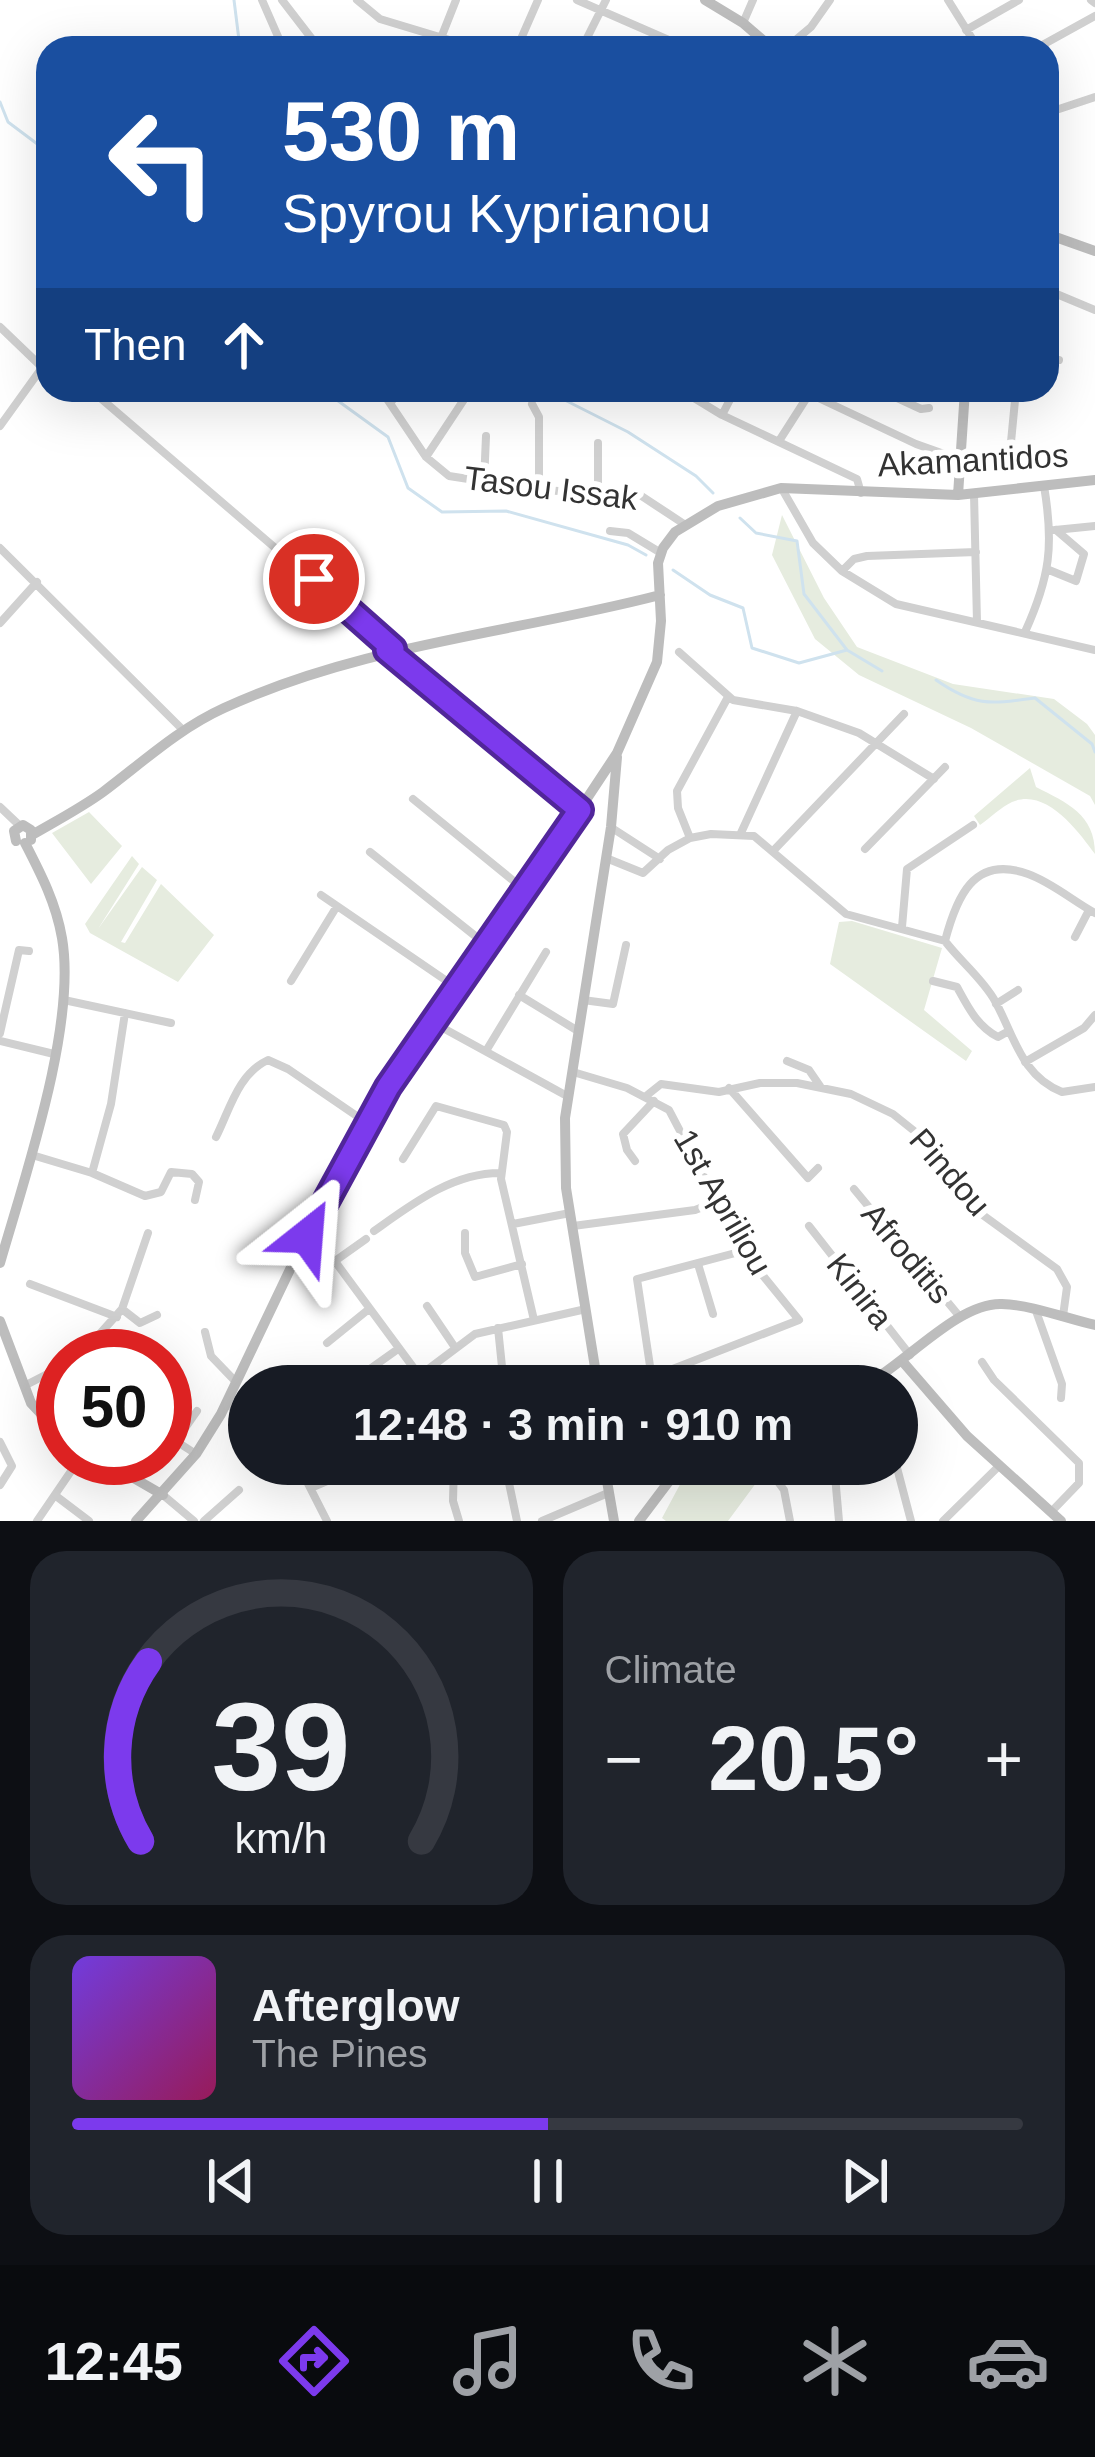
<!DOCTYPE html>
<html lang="en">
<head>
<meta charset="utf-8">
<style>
  :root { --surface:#171b24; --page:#20242c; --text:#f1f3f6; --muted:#9ea1a6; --line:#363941; --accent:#7c3aed }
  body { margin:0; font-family:Helvetica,sans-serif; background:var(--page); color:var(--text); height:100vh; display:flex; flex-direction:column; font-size:45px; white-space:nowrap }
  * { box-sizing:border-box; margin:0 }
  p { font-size:39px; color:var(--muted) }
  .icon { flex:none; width:66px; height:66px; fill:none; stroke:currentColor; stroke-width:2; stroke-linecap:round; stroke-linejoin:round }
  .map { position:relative; height:1521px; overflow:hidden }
  .drawer { display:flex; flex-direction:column; gap:30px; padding:30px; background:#0d0f14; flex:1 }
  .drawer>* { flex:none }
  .top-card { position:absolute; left:36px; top:36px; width:1023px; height:366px; border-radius:36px; box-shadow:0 12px 48px #0002; background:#1a4fa0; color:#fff; overflow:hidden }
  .speed { position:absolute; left:36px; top:1329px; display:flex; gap:24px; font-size:60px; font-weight:700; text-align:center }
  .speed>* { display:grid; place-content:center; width:156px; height:156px; border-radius:50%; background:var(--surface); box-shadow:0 12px 48px #0002; line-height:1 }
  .speed .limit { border:18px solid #d22; background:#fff; color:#111 }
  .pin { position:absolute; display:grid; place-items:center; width:102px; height:102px; color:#fff; margin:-51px; border:6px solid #fff; border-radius:50%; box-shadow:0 3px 12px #0007 }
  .me { position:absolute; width:132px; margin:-66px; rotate:28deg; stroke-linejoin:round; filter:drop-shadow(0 0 9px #0008) }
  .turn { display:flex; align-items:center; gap:42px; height:252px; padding:0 48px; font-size:54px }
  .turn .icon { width:156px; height:156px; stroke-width:2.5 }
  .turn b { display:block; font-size:84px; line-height:102px }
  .then { display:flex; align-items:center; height:114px; padding:0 48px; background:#0003; gap:24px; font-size:45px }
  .big { font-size:90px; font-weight:700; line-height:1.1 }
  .drawer .card { flex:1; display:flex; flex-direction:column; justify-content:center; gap:18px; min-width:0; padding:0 42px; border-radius:36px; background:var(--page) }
  .drawer .dial { align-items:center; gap:0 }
  .dial svg { height:312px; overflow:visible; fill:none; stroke:var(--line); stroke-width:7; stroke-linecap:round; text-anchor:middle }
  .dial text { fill:var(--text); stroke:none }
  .song { display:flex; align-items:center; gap:36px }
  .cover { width:144px; height:144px; border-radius:18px; background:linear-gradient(135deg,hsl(260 70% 55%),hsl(330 70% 35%)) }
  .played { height:12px; border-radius:6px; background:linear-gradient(90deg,var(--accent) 50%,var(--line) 50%) }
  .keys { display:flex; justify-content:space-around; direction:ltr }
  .heat { display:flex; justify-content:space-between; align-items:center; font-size:66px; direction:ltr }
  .drawer .tiles { flex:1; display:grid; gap:30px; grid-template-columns:1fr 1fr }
  .card:last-child { grid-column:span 2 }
  .trip { position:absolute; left:228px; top:1365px; width:690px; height:120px; border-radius:60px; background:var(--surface); box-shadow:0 12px 48px #0002; font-weight:700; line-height:120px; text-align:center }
  .tab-bar { display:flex; height:192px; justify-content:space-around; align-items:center; background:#090b0e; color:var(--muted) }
  .tab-bar .icon { width:84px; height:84px }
  .tab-bar .active { color:var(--accent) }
  .tab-bar b { font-size:54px; color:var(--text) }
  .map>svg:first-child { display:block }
</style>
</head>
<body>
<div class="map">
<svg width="1095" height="1521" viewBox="0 0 1095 1521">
  <rect width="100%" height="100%" fill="#fff"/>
  <path fill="#e6ecdf" d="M782,515L824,598L857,647L953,684L1054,699L1087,724L1095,735V805L1090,796L971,728L859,675L815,639L772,555Z
    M1030,768L1036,787C1067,803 1095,814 1095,854C1078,831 1046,787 1012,802C1001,807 990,818 980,825L974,816Z
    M89,812L122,846L91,884L52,833Z
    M132,856L139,864L98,929L142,867L157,880L121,942L125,943L161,884L214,935L178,982L90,933L85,924Z
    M852,921L942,948L924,1010L972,1051L966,1061L830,964L839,922Z
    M691,1464H757L765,1471L728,1521H666L662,1518Z"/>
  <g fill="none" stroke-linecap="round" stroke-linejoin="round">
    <path stroke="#cfe2ee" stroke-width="3" d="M234,0L240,48
      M0,102L8,122L48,152
      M323,390L388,437L408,488L442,512L506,511L628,545L646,555
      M545,390L628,432L696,476L713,493
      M740,518L756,533L797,541L804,594L847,650L882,671
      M673,570L710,595L743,608L752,648L799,663L847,650
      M936,680C975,707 990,704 1035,698L1092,744L1095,752"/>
    <path stroke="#d0d0d0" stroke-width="8" d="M262,0L283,48
      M282,0L312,39L325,48
      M357,0L380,19L476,48
      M577,0L687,48
      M948,0L978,48
      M1091,0L1095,3
      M743,23L753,0
      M966,30L1019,0
      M437,48L456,0
      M517,48L538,0
      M582,48L606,0
      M786,48L811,27L830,0
      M1037,48L1095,16
      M1047,113L1095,97
      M1047,290L1095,310
      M0,327L48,373
      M1047,358L1059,360
      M91,390L393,649
      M381,390L426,457L449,476L539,490L640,495L684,524
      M681,390L722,415L857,479L861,493
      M880,390L921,409L929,408
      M810,394L916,444L961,460
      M391,402L400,390
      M532,404L539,417V490
      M722,415L735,390
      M0,426L41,369
      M779,441L811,391
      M1011,442L1016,390
      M426,457L465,398L464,390
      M484,483L486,436
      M782,489L813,543L842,571L896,604L1095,650
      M598,491V443
      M974,494L977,622
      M1055,530L1095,526
      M610,531L628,533L661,553
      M0,548L183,730
      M1049,570L1076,581L1084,554L1056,530
      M842,571L854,559L867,556L976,552
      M0,623L37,582
      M1025,632C1050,577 1054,545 1044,486
      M388,651L580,810
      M679,652L733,700L797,711L859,733L934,779
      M413,799L526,891
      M0,807L19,825
      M612,828L660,859
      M740,835L797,711
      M690,838L678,808L677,791L728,697
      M865,849L945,767
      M774,850L904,714
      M370,852L489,947
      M606,858L643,873L668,850L690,838L711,834L754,836L846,914L945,941
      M321,895L457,988
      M1095,913C1073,901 1051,882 1028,874C973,854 956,899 945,941C960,961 983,979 995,1001C1014,1035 1021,1076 1062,1092L1095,1087
      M902,927L907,869L973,825
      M1075,937L1089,910
      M291,981L337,906
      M933,981L957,987C968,1007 977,1026 998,1037L1007,1032
      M519,995L578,1031
      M64,1000L171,1023
      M583,1000L613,1004L626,945
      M996,1004L1018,990
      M432,1022L567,1096
      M0,1033L19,950L29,951
      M0,1041L54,1054
      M486,1051L546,952
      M787,1061L809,1070L820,1086
      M1025,1062L1084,1028L1095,1015
      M573,1072L627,1088L669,1110L743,1251L799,1320L652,1377
      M729,1088L808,1178L818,1168
      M646,1096L661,1084L719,1092L760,1083H797L851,1094L893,1114L938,1150L964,1195L980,1213L1057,1269L1067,1287L1063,1316
      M216,1137C230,1109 238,1074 268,1060L288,1069L367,1123
      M32,1155L92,1173L145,1196L161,1192L171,1172L192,1174L199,1182L195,1200
      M403,1159L436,1106L504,1125L507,1132L501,1179L534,1320
      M635,1161L627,1150L623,1134L654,1101
      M92,1173L111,1104L125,1013
      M854,1189L960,1317
      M513,1224L570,1213
      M573,1226L695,1210L716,1202
      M809,1226L910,1355
      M374,1231C412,1204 452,1173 500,1173
      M465,1233V1253L475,1277L522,1264
      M306,1236L334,1260L427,1386
      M335,1261L366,1239
      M698,1264L713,1314
      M30,1284L117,1317
      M427,1306L454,1346
      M122,1309L140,1323L157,1315
      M1036,1311L1062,1384L1061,1398
      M498,1328L504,1386
      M205,1332L211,1356L236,1382
      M327,1343L369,1309
      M80,1356L122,1309L148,1233
      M982,1362L994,1380L1079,1463V1483L1052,1511
      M419,1376L475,1334L586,1309
      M24,1386L63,1366
      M346,1386L398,1349
      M538,1386L547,1385
      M653,1386L637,1279L743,1251
      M226,1404L249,1417
      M165,1434L196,1454
      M176,1441L197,1411
      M0,1442L12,1466L0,1485
      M298,1464L327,1521
      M454,1464L453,1501L459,1521
      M505,1464L517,1521
      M557,1464H558
      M765,1464L784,1490L790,1521
      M834,1464L839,1521
      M896,1464L911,1521
      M313,1487L367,1464
      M163,1495L194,1521
      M56,1496L89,1521
      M37,1521L80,1458
      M204,1521L239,1490
      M542,1521L608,1493
      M943,1521L1000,1465"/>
    <path stroke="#bdbdbd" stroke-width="10" d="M705,0L743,23L772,48
      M1047,234L1095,251
      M958,495L965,390
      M32,835C56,821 81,808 103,792C143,762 178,729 224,708C363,644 514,633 660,595
      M16,841L14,831L23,825L31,830V840
      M0,1263C25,1176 77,1025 62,938C56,903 41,874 25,843
      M0,1321L31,1403L63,1437
      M903,1362L967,1436L1061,1521
      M598,1386L566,1188L565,1118L611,827L617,757
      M864,1386C904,1365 958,1302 1002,1304C1032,1305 1065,1318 1095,1325
      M99,1458L163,1495
      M604,1464L614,1521
      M136,1521L196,1454L221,1414L295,1259L388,1087L489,947L617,753L657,662L661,621L658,563L663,548L675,532L718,506L781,488L958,495L1095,480
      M639,1521L682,1464"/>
  </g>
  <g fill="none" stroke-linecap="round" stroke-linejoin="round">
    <defs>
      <path id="route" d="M307,1236L388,1087L580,810L387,650L393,649L314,579"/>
    </defs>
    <use href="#route" stroke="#51269a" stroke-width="30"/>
    <use href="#route" stroke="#7c3aed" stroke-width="21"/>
  </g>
  <g text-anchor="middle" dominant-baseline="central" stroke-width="12" stroke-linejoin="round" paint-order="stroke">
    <g font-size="33" fill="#333" stroke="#fff">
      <text transform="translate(973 460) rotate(-3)">Akamantidos</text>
      <text transform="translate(551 488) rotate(7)">Tasou Issak</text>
      <text transform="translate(950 1172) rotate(49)">Pindou</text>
      <text transform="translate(723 1202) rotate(60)">1st Apriliou</text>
      <text transform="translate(907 1253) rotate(50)">Afroditis</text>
      <text transform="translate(860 1291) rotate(52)">Kinira</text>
    </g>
  </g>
</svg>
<div class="speed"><div class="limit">50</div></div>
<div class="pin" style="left:314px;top:579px;background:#d93025"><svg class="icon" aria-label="arrive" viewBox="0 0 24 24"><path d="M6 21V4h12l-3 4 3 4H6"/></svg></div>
<svg class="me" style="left:307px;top:1236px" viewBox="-20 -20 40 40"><path d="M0-17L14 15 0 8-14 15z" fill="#7c3aed" stroke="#fff" stroke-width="4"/></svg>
<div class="trip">12:48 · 3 min · 910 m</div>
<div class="top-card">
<div class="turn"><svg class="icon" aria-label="left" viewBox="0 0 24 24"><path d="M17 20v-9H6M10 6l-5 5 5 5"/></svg><div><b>530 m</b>Spyrou Kyprianou</div></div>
<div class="then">Then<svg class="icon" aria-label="ahead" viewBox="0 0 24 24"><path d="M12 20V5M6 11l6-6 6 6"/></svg></div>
</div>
</div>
<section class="drawer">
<div class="tiles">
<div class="card dial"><svg viewBox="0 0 100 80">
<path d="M14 69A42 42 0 1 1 86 69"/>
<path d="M14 69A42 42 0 0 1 16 23" stroke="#7c3aed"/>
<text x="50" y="56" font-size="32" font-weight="700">39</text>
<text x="50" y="72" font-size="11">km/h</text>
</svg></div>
<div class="card"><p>Climate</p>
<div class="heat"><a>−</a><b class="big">20.5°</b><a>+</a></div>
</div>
<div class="card">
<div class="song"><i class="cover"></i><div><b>Afterglow</b><p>The Pines</p></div></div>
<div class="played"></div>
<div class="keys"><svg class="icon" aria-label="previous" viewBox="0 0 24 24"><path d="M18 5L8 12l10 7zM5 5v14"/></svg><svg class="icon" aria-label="pause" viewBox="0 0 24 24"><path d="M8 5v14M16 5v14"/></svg><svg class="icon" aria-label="next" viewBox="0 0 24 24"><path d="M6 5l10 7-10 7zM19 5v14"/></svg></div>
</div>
</div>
</section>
<nav class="tab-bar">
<b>12:45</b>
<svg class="icon active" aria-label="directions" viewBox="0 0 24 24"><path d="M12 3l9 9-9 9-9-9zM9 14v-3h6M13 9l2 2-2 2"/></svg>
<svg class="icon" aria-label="music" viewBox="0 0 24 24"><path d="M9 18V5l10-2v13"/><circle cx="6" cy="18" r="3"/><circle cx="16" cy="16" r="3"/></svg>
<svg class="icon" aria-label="phone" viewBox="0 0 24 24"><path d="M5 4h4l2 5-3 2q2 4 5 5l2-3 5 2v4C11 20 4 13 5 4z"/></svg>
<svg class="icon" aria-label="climate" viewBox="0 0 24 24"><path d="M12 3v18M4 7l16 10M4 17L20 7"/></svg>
<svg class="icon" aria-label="car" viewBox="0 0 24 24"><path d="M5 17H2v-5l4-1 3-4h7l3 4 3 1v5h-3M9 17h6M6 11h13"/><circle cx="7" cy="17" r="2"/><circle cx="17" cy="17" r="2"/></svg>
</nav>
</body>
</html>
